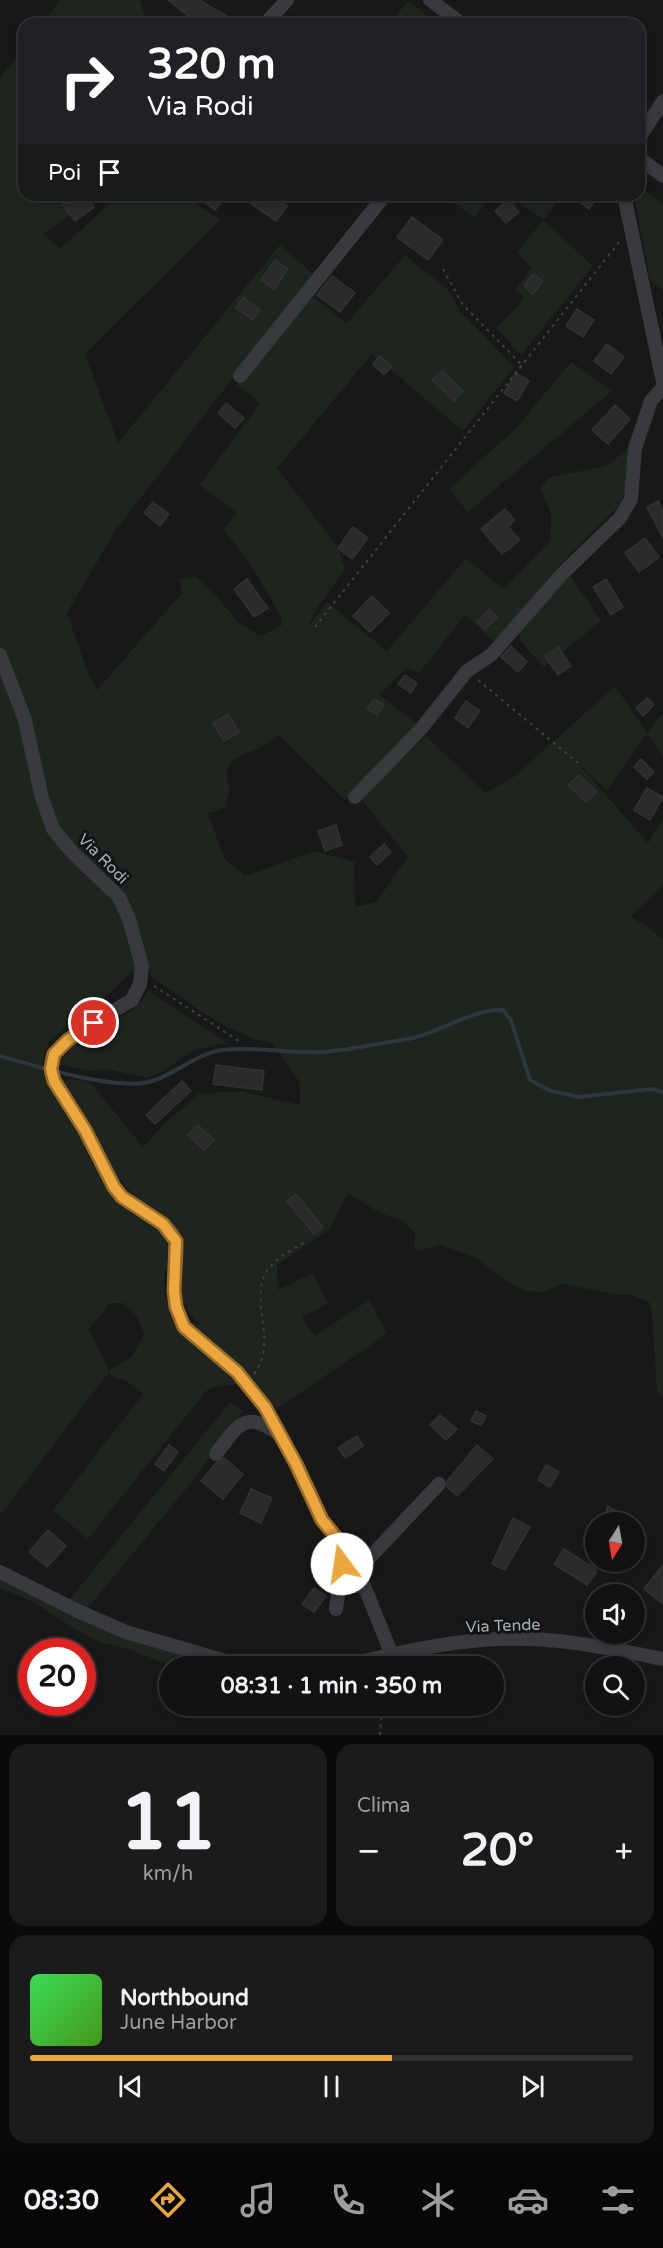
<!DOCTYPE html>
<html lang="it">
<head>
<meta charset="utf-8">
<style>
  :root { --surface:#121213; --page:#1b1b1c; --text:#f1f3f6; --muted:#9c9ea0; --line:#313233; --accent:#eba63e }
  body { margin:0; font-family:"Varela Round",sans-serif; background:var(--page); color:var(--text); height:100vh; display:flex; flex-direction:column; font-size:22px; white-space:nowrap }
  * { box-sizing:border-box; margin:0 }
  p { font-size:20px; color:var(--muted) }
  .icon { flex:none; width:33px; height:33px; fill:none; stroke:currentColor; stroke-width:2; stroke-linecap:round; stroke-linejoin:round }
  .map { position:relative; height:1735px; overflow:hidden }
  .panel { display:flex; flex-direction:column; gap:9px; padding:9px; background:#0a0a0a; flex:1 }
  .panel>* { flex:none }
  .top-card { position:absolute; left:18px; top:18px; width:627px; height:183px; border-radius:18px; box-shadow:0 3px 9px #0003,0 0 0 2px var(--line); background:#202124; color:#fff; overflow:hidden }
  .needle { width:39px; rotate:191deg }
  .buttons { position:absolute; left:585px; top:1512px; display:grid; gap:12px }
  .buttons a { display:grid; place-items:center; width:60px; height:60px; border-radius:50%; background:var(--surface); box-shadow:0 3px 9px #0003,0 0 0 2px var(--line); font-size:30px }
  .speed { position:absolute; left:18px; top:1638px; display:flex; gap:12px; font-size:30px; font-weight:700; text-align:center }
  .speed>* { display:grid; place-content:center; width:78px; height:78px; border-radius:50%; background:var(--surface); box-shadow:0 3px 9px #0003,0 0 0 2px var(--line); line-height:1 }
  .speed .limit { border:9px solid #d22; background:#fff; color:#111 }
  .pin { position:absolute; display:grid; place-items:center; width:51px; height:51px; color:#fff; margin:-26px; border:3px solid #fff; border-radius:50%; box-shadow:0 2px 6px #0007 }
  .me { position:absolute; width:66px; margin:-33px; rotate:346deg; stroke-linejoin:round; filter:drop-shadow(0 0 4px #0008) }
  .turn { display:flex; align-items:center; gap:21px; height:126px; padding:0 30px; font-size:27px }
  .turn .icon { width:78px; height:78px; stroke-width:2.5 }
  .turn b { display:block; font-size:42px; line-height:51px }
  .then { display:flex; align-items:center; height:57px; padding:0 30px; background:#0003; gap:12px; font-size:22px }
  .big { font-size:45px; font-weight:700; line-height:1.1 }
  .panel .tile { flex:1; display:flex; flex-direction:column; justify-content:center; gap:9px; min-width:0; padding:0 21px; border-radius:18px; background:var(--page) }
  .panel .dial { align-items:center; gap:0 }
  .dial b { font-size:78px; line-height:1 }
  .song { display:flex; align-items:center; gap:18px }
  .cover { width:72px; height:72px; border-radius:9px; background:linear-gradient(135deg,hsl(130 70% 55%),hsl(100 70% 35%)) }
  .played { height:6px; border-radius:3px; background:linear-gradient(90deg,var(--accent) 60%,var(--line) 60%) }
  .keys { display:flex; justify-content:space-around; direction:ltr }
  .heat { display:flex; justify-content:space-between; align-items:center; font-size:33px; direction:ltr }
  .panel .tiles { flex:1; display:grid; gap:9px; grid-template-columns:1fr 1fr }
  .tile:last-child { grid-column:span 2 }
  .trip { position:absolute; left:159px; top:1656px; width:345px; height:60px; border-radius:30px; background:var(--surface); box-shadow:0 3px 9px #0003,0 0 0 2px var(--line); font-weight:700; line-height:60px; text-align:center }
  .dock { display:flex; height:96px; justify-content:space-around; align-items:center; background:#070708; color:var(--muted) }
  .dock .icon { width:42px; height:42px }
  .dock .on { color:var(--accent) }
  .dock b { font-size:27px; color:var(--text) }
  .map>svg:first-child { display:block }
</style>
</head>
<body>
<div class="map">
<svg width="663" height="1735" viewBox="0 0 663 1735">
  <rect width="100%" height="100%" fill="#181819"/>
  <path fill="#1e241e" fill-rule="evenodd" d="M60,0H140L147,24H42Z
    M408,1L438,24H389Z
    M24,47V195H99L43,234L60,249L119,195H184L220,220L85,354L118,443L280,245L313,274L116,530L67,613L88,673L97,690L182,593L179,579L196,577L217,597L240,624L261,636L282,625L281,617L256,573L224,529L237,513L200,485L260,403L237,385L309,294L347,323L405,255L448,290L460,311L514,367L463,431L372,354L277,468L338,548L345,569C332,589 316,605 308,627L327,602L387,651L466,558L504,589L550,541L551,513L540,489L548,478L606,466L629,448L626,487L622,499L616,509L567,557L495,642L465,615L420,672L407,668L379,694L417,724L345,800L279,735L267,744L231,761L226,774L230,790L225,808L208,813L224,858L245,876L314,851L354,862L355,907L376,902L408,857L360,798L426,736L485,793L514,777L615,686L647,733L663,713V757L647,734L606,791L572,756L648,843L663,819V886L630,917L642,923L663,939V1397L657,1393L652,1312L649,1302L628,1294H614L563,1284L543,1292L524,1291L502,1278L477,1258L440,1245L418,1251L414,1249L415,1233L403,1221L380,1213L348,1193L330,1229L277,1265L278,1290L312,1273L328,1303L302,1317L315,1336L369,1300L387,1334L275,1410L254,1382C238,1385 221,1384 206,1391L88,1539L53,1510L143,1394L128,1382L113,1377L109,1372L0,1515V79ZM149,969L150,976C189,1002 227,1034 273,1044L299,1081L300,1105L240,1091L199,1094L162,1126L143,1147L90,1082L69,1079L63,1083L88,1122L114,1173L146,1210L123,1208L109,1192L87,1154L82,1138L54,1088L43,1073L44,1054L50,1040L62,1031L73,1015L111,992L130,973ZM180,1264L181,1298L190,1314L200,1324L170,1317L164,1287L165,1270ZM110,1303H124L137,1316L144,1334L133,1355L109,1371L89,1329Z
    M639,186L663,204V290L650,280L634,195H639Z
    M444,195H492L474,218Z
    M510,195H563L543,220L593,266L521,355L496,328L525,298L515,291L531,268L517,253L543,220Z
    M571,362L612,391L468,512L449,489L517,427Z
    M570,575L601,621L544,667L520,641L519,631Z
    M148,991L228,1043L193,1050L162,1072L147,1078L107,1069L88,1071L59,1064C66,1054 74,1042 84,1035C108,1020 134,1018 148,991Z
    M230,1402L243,1411L194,1479L88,1608L69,1600Z
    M0,1578L224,1666H184L163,1662L121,1647L102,1643L75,1629L33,1602L0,1588Z"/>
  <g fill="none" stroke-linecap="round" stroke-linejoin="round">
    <path stroke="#2e373d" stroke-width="4" d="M0,1056C37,1066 117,1092 152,1081C176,1074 197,1053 223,1050C256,1046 289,1054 323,1052C351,1050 380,1043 408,1039C441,1033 470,1009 503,1010L511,1020L530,1080L551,1091L579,1097L652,1089L663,1092"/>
  </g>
  <path fill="#2b2b2d" stroke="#323235" stroke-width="1.5" d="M168,0H199L241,24H198Z
    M77,195H84L94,207L75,221L63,205Z
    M194,195H227L215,210Z
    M239,195H272L287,206L276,221Z
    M570,195H599L589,209Z
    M508,200L519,212L506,223L495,211Z
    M412,217L443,240L428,260L397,237Z
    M275,260L288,269L274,289L261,280Z
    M533,274L543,281L533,294L524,286Z
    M332,276L355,293L340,312L317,295Z
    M243,297L260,310L253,320L236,308Z
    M577,309L594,320L583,337L566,326Z
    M607,344L624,357L611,374L594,361Z
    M380,356L392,366L384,375L373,364Z
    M442,371L463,391L454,401L432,380Z
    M516,373L529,381L517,401L504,393Z
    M226,403L244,418L235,428L218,413Z
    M615,405L630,419L608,444L592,430Z
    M658,501L663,511V538L647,507Z
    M153,502L169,514L160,526L144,513Z
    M505,509L515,520L508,527L520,540L502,554L481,529Z
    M353,527L368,538L352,559L338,548Z
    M645,538L659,557L639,572L625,553Z
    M247,579L268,608L254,617L234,589Z
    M606,579L623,607L611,615L593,587Z
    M372,596L389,613L370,632L353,616Z
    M489,609L497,617L485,629L477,622Z
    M511,646L527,662L518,672L501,657Z
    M558,647L571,666L558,675L545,656Z
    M405,675L417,683L411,693L398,684Z
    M647,698L654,705L643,716L636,708Z
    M374,699L384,705L377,715L367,709Z
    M466,701L480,711L468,728L455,718Z
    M228,714L239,732L224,741L213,723Z
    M641,759L654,772L647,779L634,767Z
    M579,775L597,792L586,802L568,785Z
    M647,788L663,797L650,820L634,810Z
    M336,825L342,845L325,851L318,831Z
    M384,844L391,852L377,865L370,857Z
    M216,1065L264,1071L262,1090L213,1084Z
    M182,1081L191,1091L155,1124L146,1115Z
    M198,1125L214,1140L204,1150L188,1135Z
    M296,1194L323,1227L314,1234L287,1201Z
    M476,1411L486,1416L481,1425L471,1421Z
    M440,1415L457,1429L446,1440L430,1425Z
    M357,1436L363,1446L345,1458L338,1448Z
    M169,1445L178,1452L164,1471L155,1464Z
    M477,1445L493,1459L457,1496L447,1487V1481Z
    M224,1458L243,1474L223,1499L201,1481L216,1463Z
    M546,1465L559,1472L550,1487L538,1480Z
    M251,1489L272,1498L261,1523L240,1513Z
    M608,1506L620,1513L614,1522L603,1519Z
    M513,1518L530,1527L505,1570L492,1564Z
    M48,1530L66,1546L47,1567L29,1552Z
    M564,1549L589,1565L596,1554V1573L587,1585L554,1564Z
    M663,1565V1604L644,1589Z
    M314,1588L326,1596L314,1612L302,1604Z"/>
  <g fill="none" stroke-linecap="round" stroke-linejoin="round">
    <path stroke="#3f4145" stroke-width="2" stroke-dasharray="3 4.5" stroke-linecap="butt" d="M443,269L463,305L522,365
      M315,627L620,241
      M478,680L578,763
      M154,986L239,1041
      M254,1374C280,1339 245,1296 270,1267C279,1256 294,1249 305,1242
      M380,1735L382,1706"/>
    <path stroke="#393a3e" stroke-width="14" d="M430,0L462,24
      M265,24L287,0
      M639,138L663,101
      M639,158L663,176
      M624,195L663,382
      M240,376L385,195
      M0,655L25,720L42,798L53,829L72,852L119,897L129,919L142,966L140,984L132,1000L81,1030L62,1045L52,1058L51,1073L85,1130L114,1187L122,1197L163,1224L172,1233L177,1248L174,1291L176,1307L184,1327L237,1372L265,1407L296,1464L322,1520L347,1551L356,1566L392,1655
      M355,797L420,730L467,671L491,655L563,573L620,518L631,499L635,448L651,401L663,387
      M216,1454C237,1426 246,1408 280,1435
      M358,1570L439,1484
      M0,1572L80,1612L126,1632L243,1666
      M336,1609L344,1547
      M344,1666C403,1651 465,1637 526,1639C572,1640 618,1650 663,1659"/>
  </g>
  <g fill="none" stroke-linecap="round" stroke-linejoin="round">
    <defs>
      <path id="route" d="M94,1023L68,1040L54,1054L51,1069L54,1081L85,1130L114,1187L122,1197L163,1224L176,1241L174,1291L176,1307L184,1327L237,1372L265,1407L296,1464L322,1520L344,1547L342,1564"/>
    </defs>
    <use href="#route" stroke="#996c28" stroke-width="15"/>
    <use href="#route" stroke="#eba63e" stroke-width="10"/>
  </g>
  <g text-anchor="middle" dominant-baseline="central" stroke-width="6" stroke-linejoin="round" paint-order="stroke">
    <g font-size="16" fill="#aab0b9" stroke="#121314">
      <text transform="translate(103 859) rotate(45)">Via Rodi</text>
      <text transform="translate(503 1626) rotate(-2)">Via Tende</text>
    </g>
  </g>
</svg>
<div class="buttons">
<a><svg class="needle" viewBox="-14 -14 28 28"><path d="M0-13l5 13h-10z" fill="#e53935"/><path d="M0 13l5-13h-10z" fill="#9c9ea0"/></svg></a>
<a><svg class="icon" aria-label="sound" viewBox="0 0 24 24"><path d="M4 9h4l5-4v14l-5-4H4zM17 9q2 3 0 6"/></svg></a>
<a><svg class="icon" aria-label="search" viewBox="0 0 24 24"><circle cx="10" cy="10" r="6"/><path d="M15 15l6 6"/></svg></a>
</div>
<div class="speed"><div class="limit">20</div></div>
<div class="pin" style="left:94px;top:1023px;background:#d93025"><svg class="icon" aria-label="arrive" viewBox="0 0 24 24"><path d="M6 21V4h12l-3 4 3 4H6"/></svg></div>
<svg class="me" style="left:342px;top:1564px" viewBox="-20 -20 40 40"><circle r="19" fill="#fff"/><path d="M0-13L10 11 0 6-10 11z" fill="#eba63e"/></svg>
<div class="trip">08:31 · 1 min · 350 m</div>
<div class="top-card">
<div class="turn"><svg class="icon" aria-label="right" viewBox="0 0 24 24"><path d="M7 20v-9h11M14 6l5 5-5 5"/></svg><div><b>320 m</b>Via Rodi</div></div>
<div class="then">Poi<svg class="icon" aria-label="arrive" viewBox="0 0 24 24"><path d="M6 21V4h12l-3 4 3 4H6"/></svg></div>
</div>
</div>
<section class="panel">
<div class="tiles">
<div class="tile dial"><b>11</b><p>km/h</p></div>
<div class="tile"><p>Clima</p>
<div class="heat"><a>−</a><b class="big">20°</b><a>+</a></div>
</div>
<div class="tile">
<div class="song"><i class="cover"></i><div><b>Northbound</b><p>June Harbor</p></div></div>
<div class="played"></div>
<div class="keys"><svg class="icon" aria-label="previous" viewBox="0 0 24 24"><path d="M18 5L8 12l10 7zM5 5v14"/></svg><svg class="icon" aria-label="pause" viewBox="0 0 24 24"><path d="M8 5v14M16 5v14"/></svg><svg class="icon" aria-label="next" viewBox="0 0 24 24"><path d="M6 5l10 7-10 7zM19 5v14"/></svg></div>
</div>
</div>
</section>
<nav class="dock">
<b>08:30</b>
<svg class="icon on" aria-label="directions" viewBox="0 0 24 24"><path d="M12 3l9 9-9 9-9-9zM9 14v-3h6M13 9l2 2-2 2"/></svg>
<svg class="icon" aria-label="music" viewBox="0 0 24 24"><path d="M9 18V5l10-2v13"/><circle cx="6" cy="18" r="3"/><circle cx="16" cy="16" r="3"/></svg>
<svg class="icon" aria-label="phone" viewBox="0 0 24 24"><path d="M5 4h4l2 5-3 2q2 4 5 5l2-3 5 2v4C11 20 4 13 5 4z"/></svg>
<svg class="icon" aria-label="climate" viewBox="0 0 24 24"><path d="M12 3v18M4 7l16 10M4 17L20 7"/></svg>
<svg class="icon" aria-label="car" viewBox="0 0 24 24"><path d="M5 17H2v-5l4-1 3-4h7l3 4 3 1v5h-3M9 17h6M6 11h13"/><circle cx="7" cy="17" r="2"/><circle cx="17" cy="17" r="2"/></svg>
<svg class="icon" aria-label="filters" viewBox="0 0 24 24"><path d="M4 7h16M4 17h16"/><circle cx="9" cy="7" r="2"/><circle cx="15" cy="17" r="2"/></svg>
</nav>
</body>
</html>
